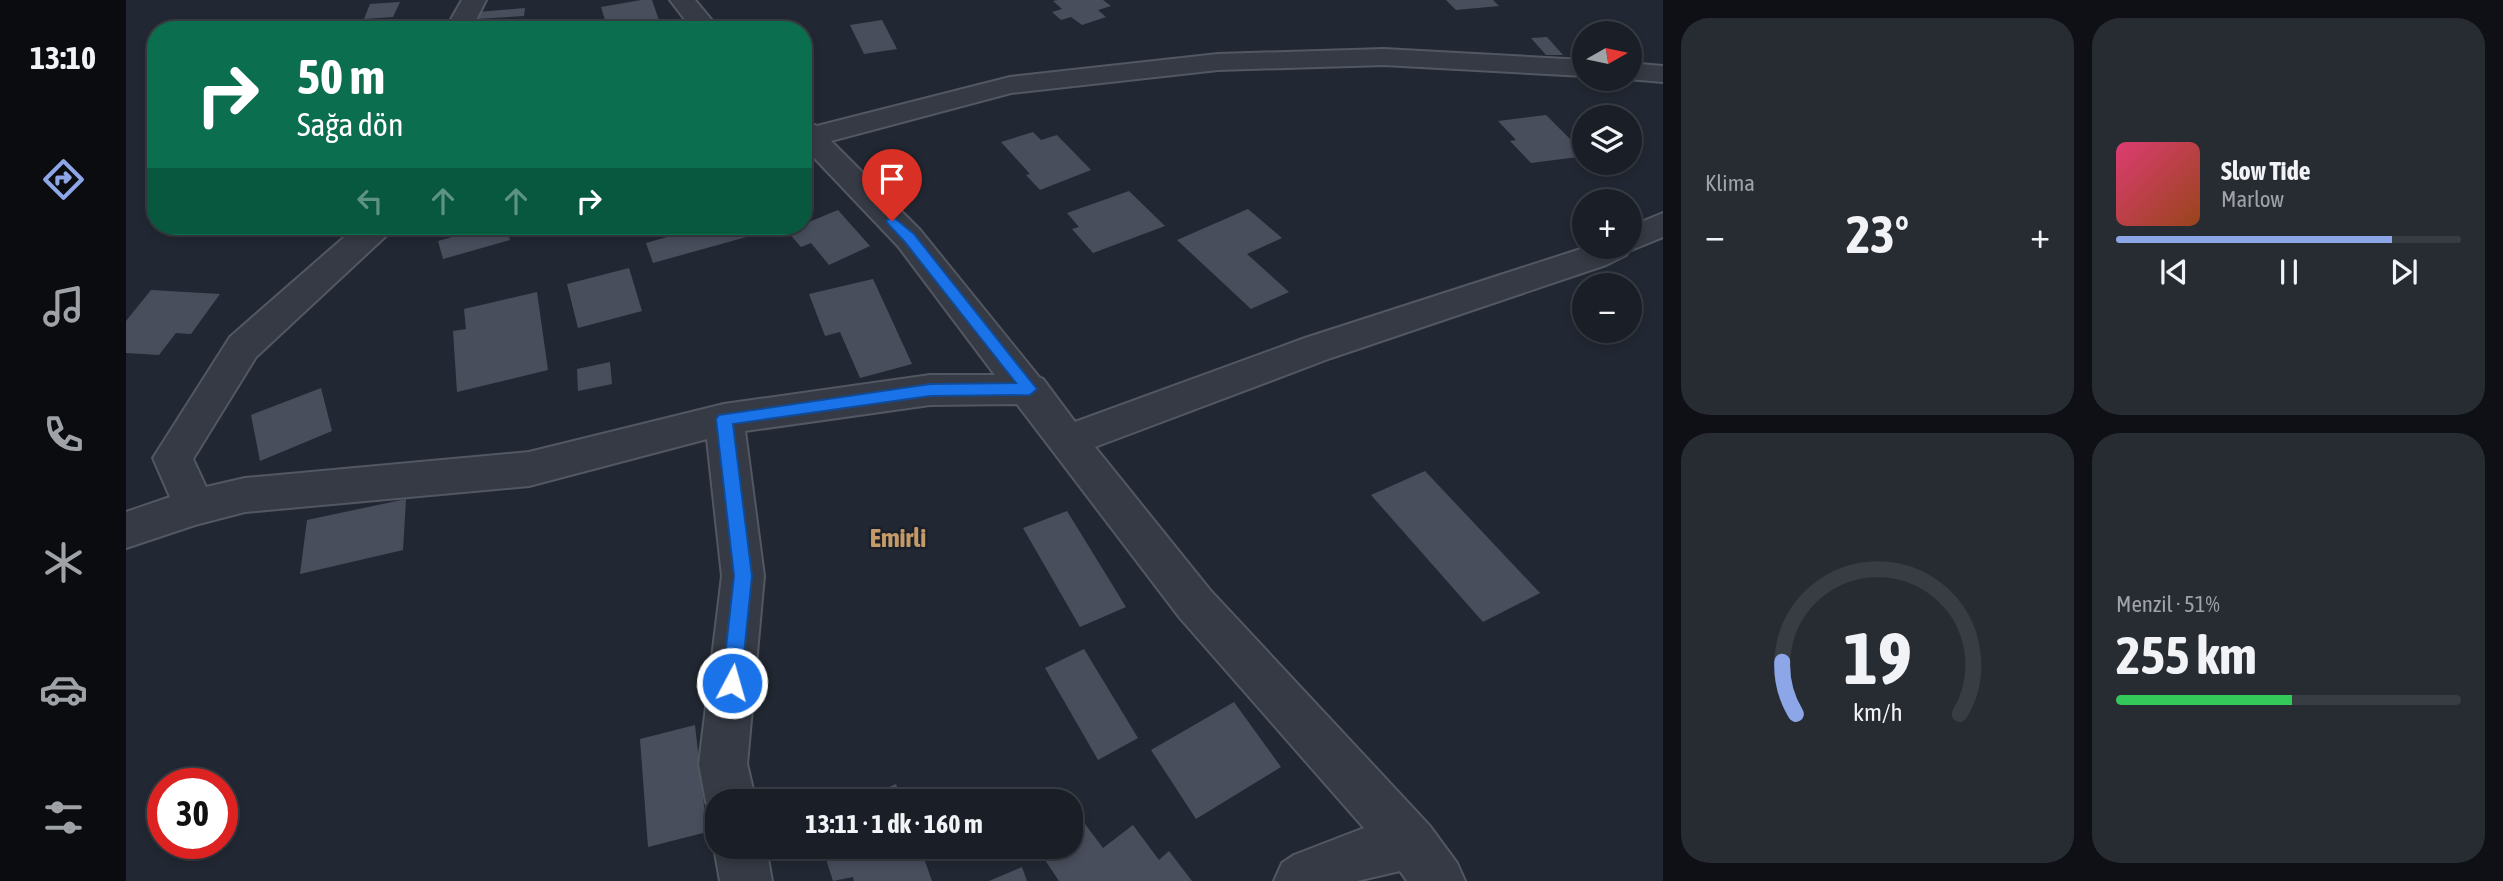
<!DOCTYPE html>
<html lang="tr">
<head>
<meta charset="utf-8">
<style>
  :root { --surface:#1a1e26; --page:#272b32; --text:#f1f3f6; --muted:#9fa2a7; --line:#383c43; --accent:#8da6e8 }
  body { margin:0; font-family:"Asap Condensed",sans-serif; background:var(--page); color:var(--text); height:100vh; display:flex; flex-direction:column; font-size:26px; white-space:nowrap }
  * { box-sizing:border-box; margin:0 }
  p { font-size:23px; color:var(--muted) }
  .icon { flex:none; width:38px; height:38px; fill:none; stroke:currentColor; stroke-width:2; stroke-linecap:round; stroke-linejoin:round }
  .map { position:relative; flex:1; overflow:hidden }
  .sheet { display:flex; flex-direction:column; gap:18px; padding:18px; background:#0e1015; width:840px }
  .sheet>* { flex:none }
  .hud { position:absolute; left:21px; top:21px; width:665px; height:214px; border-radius:28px; box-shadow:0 4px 10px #0003,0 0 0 2px var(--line); background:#0b6e4f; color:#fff; overflow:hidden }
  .needle { width:46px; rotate:81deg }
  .buttons { position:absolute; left:1446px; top:21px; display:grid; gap:14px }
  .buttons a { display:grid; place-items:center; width:70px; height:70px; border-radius:50%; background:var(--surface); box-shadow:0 4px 10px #0003,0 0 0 2px var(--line); font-size:35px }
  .speed { position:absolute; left:21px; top:768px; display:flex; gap:14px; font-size:35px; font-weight:700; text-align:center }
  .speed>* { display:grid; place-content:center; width:91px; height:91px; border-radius:50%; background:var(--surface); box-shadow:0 4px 10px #0003,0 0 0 2px var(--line); line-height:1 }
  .speed .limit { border:10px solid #d22; background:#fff; color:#111 }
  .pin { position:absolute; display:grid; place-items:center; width:60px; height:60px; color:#fff; margin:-72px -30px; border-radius:50% 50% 50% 0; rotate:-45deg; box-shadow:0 0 7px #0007 }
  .pin .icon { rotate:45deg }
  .me { position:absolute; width:77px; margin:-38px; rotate:6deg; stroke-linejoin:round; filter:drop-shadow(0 0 5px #0008) }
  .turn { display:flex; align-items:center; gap:24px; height:147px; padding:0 35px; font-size:32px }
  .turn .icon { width:91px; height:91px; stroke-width:2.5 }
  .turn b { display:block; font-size:49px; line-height:60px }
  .lanes { display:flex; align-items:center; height:66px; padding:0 35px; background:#0003; justify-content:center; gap:35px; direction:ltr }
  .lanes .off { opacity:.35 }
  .big { font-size:52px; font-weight:700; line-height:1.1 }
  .sheet .tile { flex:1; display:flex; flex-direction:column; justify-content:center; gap:10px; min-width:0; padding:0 24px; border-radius:28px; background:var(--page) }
  .sheet .dial { align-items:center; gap:0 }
  .dial svg { height:182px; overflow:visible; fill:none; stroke:var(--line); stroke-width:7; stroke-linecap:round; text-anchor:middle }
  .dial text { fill:var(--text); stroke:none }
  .song { display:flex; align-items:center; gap:21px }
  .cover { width:84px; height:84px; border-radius:10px; background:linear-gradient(135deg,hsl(340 70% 55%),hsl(20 70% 35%)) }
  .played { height:7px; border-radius:4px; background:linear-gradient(90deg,var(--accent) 80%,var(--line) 80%) }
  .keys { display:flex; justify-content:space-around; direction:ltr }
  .heat { display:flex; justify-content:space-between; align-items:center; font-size:38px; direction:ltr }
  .charge { height:10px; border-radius:5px; background:linear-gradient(90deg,#34c759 51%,var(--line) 0) }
  .sheet .tiles { flex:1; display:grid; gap:18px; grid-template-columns:repeat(2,1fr) }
  .trip { position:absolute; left:579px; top:789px; width:378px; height:70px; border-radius:28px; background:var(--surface); box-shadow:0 4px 10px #0003,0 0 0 2px var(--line); font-weight:700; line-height:70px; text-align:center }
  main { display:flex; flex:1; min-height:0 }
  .tabs { display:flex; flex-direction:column; width:126px; justify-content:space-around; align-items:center; background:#0a0c0f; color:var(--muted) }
  .tabs .icon { width:49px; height:49px }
  .tabs .current { color:var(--accent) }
  .tabs b { font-size:32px; color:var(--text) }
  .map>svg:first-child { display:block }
</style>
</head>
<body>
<main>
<nav class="tabs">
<b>13:10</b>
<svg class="icon current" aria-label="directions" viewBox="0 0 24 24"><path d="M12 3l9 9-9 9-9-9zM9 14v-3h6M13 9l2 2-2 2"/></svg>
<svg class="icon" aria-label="music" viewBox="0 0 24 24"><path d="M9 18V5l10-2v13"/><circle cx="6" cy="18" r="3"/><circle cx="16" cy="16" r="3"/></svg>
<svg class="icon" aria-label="phone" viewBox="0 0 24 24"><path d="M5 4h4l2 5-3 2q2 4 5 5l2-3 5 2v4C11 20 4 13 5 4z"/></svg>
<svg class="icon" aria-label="climate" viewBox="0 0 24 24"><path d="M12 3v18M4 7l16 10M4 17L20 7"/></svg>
<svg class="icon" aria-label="car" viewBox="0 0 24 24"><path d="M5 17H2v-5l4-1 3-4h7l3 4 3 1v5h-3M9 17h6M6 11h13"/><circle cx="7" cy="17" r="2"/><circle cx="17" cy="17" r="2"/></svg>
<svg class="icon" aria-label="filters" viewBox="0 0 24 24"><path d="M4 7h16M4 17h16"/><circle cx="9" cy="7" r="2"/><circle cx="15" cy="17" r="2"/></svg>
</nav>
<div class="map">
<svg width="1537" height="881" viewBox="0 0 1537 881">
  <rect width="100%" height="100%" fill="#222833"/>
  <path fill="#494e5d" d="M515,0H526L536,29L482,30L475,7Z
    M931,0H977L985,6L972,10L980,17L956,25L945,17L935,20L926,12L936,9L927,1Z
    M1320,0H1367L1373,6L1330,10Z
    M274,2L267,17L238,19L244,4Z
    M399,8L398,16L350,19L352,12Z
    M756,20L771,49L738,54L724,25Z
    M1421,37L1437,55H1420L1405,38Z
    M1420,115L1454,149L1446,151L1452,157L1405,163L1384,141L1390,140L1372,121Z
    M907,132L915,140L931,135L965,170L914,190L900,175L904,174L875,142Z
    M1003,191L1039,226L967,253L946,229L953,227L941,213Z
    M1122,209L1156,238L1121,254L1163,292L1125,309L1051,240Z
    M712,210L744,246L703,265L685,243L675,247L661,231Z
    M365,226H380L384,240L317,259L312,241Z
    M556,226H619L624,236L527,263L520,243L558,232Z
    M503,268L516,311L452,328L441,284Z
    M747,279L786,364L734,378L714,332L699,336L683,294Z
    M25,290L94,294L65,334L50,333L33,355L0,353V321Z
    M411,292L422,370L331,392L327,331L340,329L338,309Z
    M484,362L486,384L452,391L451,369Z
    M195,388L206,431L134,461L125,415Z
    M1299,471L1414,593L1357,622L1245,495Z
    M280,499L277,550L174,574L181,520Z
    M941,511L1000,607L954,627L897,528Z
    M958,649L1012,738L972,760L919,668Z
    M1108,702L1155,767L1070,819L1025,750Z
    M569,725L581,832L522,847L514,739Z
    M770,784L776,802H728Z
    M953,816L977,848L1007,825L1033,860L1043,851L1066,881H933L911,848L945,847V822Z
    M696,847H794L806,881H728L727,877L707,881Z
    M896,867L901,881H863Z"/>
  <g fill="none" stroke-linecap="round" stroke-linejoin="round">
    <defs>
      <path id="minor" d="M336,0H360L345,30H319Z
        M544,0H569L594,30H567Z
        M1258,49L1458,60V76L1258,65L1092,70L885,93L705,141L794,230L913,377L917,379L949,422L1179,338L1461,247H1503V227L1537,213V237L1503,251L1500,255L1480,265L1205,358L969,447L1084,590L1303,825L1331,863L1339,881H1281L1274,871L1231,881H1148L1156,863L1168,855L1238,828L1054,618L891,404L804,405L619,431L638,576L621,764L630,802H592V821L587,820L580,802L573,764L596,576L581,439L403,486L119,512L69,525L0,548V512L44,497L27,458L104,337L231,226H267L262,234L130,357L67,459L80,487L119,478L403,452L598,404L804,375H869L772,246L677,146V120L691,126L884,77L1092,54Z
        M1503,63L1537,66V82L1502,79Z
        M592,840V847H640L646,881H594L588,847Z"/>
    </defs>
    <use href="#minor" stroke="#535762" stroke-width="4"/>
    <use href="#minor" fill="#353a44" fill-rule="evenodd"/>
  </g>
  <path fill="#1a73e8" stroke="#114b97" stroke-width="2" d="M766,216L788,234L911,389L904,395L804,396L607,424L626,576L615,683L612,690L606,693L599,690L596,683L608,576L590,419L593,415L804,384L890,383L778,241L762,224L760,221Z"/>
  <g text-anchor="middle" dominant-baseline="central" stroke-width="5" stroke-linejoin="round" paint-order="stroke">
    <g font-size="26" font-weight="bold" fill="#c39a68" stroke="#1b1f29">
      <text x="772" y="538">Emirli</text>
    </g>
  </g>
</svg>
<div class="buttons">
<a><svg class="needle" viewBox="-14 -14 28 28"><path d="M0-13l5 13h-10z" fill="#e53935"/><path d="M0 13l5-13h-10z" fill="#9fa2a7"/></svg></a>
<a><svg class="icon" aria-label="layers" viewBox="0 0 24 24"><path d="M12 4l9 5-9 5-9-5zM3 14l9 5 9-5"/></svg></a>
<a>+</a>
<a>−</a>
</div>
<div class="speed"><div class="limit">30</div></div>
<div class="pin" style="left:766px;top:221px;background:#d93025"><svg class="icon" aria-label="arrive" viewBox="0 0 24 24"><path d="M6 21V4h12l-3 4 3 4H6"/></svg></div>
<svg class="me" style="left:606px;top:683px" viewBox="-20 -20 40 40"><circle r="17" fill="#1a73e8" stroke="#fff" stroke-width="3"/><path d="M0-11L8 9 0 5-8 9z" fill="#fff"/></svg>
<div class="trip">13:11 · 1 dk · 160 m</div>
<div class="hud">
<div class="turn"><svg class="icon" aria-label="right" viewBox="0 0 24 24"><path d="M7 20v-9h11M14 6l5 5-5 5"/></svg><div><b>50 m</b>Sağa dön</div></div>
<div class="lanes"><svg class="icon off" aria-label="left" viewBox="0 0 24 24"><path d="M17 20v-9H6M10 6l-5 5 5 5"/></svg><svg class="icon off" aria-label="ahead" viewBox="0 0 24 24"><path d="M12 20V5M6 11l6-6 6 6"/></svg><svg class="icon off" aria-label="ahead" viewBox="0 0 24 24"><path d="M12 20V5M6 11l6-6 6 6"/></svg><svg class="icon" aria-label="right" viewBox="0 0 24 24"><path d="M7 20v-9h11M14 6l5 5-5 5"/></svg></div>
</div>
</div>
<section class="sheet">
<div class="tiles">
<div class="tile"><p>Klima</p>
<div class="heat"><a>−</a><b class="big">23°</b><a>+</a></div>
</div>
<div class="tile">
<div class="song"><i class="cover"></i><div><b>Slow Tide</b><p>Marlow</p></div></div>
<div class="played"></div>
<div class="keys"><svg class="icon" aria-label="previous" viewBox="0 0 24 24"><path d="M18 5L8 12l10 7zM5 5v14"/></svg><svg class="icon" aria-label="pause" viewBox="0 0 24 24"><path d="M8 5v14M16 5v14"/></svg><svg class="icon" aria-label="next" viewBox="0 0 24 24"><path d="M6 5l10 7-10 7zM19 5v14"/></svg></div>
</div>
<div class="tile dial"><svg viewBox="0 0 100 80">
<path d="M14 69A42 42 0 1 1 86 69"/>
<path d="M14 69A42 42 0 0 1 8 46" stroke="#8da6e8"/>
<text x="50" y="56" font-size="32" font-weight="700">19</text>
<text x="50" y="72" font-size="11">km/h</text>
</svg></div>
<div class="tile"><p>Menzil · 51%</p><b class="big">255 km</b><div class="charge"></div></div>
</div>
</section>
</main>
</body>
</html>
